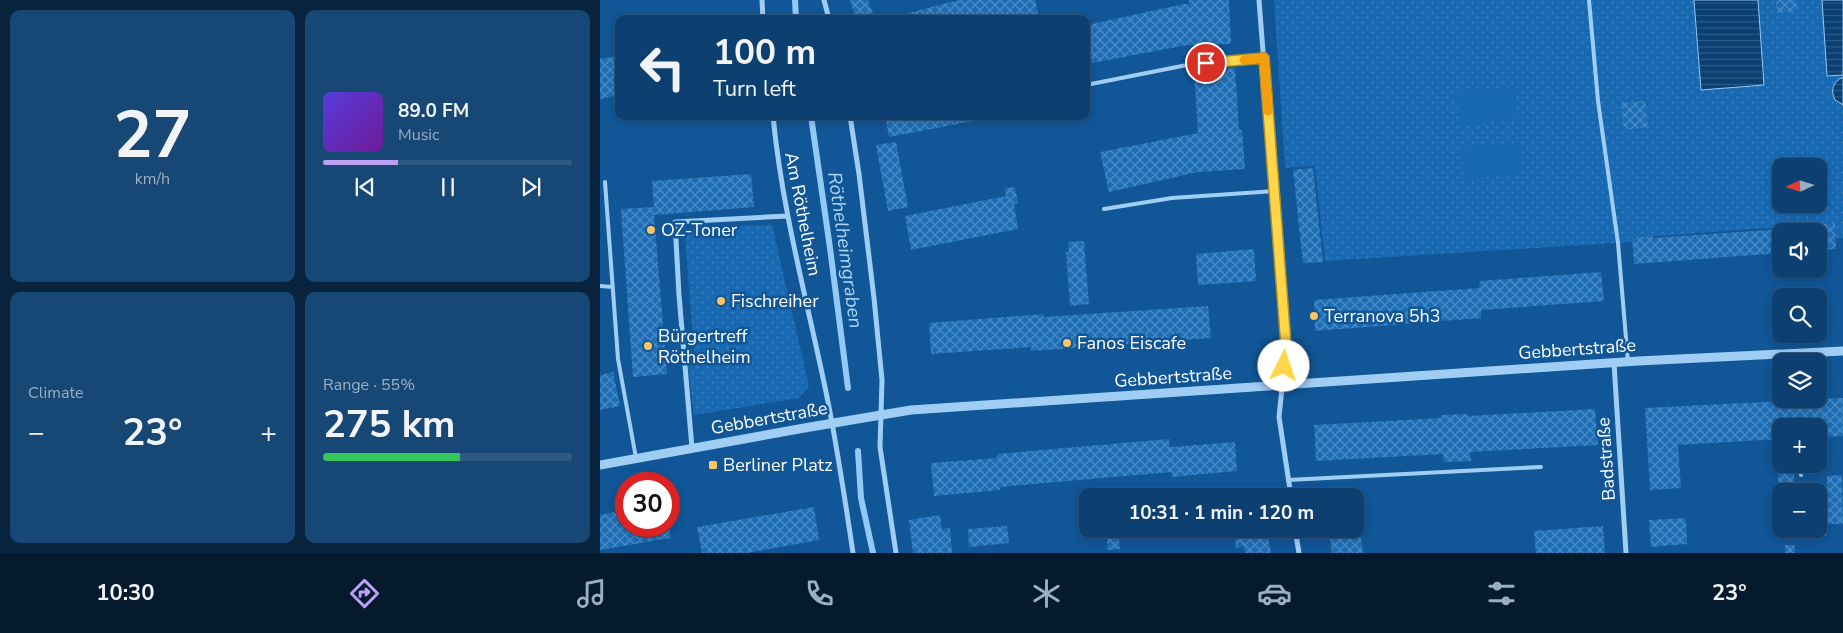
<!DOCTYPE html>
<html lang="en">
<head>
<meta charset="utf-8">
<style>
  :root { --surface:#0d4070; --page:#164775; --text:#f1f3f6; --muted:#9aafc3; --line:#2d5983; --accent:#bca0f2 }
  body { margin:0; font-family:"Nunito Sans",sans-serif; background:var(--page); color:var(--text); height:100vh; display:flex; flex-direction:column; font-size:19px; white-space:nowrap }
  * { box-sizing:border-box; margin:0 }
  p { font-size:16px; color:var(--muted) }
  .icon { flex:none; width:28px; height:28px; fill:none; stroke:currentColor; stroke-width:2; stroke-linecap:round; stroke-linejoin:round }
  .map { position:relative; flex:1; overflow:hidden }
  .sheet { display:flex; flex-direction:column; gap:10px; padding:10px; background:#07233e; width:600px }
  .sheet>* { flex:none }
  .top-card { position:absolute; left:15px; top:15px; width:475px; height:105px; border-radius:10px; box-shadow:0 2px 8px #0003,0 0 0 1px var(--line); background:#0d4070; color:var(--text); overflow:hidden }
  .needle { width:32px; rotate:266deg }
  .controls { position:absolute; left:1172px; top:158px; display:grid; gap:10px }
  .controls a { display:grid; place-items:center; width:55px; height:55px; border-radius:10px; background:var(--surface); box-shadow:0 2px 8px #0003,0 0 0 1px var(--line); font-size:25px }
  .speed { position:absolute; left:15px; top:472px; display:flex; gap:10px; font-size:25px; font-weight:700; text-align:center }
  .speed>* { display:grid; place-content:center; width:65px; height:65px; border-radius:50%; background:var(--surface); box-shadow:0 2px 8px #0003,0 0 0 1px var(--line); line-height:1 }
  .speed .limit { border:8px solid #d22; background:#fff; color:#111 }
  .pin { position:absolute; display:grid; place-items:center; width:42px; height:42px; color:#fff; margin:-21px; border:2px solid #fff; border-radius:50%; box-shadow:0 1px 5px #0007 }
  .me { position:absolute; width:55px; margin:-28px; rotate:4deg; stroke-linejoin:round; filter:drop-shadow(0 0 4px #0008) }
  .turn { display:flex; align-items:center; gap:18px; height:105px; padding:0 15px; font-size:22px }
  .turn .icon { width:65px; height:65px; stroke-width:2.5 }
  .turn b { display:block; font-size:35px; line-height:42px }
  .big { font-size:38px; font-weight:700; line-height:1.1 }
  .sheet .tile { flex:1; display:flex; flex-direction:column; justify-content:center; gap:8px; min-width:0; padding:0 18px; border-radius:10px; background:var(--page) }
  .sheet .dial { align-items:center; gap:0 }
  .dial b { font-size:65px; line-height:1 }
  .song { display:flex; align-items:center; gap:15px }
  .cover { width:60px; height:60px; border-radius:8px; background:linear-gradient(135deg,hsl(250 70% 55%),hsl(280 70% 35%)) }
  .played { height:5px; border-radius:2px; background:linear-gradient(90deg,var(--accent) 30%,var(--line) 30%) }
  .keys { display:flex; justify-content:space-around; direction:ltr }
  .heat { display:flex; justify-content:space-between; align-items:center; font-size:28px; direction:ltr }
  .charge { height:8px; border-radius:4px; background:linear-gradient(90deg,#34c759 55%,var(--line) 0) }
  .sheet .tiles { flex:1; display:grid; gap:10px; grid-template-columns:repeat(2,1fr) }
  .trip { position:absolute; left:479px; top:488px; width:285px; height:50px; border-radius:10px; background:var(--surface); box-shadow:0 2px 8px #0003,0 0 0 1px var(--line); font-weight:700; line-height:50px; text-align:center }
  .tab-bar { display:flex; height:80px; justify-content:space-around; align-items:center; background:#051a2d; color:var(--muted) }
  .tab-bar .icon { width:35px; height:35px }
  .tab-bar .current { color:var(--accent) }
  .tab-bar b { font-size:22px; color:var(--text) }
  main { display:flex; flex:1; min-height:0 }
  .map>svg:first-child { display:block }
</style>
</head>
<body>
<main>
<section class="sheet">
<div class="tiles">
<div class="tile dial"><b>27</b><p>km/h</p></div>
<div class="tile">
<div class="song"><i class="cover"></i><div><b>89.0 FM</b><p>Music</p></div></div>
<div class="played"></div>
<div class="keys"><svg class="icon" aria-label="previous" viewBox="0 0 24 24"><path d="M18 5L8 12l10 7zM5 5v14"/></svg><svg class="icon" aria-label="pause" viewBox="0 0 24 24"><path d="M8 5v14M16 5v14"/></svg><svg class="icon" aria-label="next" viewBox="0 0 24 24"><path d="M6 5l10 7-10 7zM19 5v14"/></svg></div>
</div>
<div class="tile"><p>Climate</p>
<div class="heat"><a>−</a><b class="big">23°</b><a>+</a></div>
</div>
<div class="tile"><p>Range · 55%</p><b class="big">275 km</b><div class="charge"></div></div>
</div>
</section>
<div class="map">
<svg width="1243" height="553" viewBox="0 0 1243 553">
  <defs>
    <pattern id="green-dots" width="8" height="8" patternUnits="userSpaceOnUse" patternTransform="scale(1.25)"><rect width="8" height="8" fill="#1869b1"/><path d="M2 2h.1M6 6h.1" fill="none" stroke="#3b80bd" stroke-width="1.8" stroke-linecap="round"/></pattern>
    <pattern id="water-rules" width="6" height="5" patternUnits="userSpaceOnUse" patternTransform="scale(1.25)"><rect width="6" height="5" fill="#0a3f72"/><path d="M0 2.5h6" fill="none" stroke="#2f5c87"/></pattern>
    <pattern id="building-cross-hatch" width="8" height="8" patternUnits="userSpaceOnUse" patternTransform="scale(1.25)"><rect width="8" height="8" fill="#1e6eb6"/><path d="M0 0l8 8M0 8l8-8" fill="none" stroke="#4b8bc5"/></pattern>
  </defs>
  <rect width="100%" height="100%" fill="#115696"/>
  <path fill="url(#green-dots)" fill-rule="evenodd" d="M674,0H1243V238H1236L1234,223L1032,238V242L725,261L715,166L685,168ZM1181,166H1219V204H1181Z
    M172,225L209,386L199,398L94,415L88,366L95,363L85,236L93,228Z"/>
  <path fill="#1869b1" d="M915,87L918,120L859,125L856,92Z
    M919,143L921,174L864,179L861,148Z"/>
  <path fill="url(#water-rules)" stroke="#92c9f7" d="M1094,0H1158L1164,85L1101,90Z
    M1222,0H1243V75L1227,76Z
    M1243,77V105L1235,100C1230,90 1233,82 1243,77Z"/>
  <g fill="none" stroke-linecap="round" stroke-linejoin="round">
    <path stroke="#92c9f7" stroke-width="6" d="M195,0L196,19
      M211,116L230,248L248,388
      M258,451L261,498L273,553"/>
  </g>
  <path fill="url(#building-cross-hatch)" d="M250,0H268L274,17L268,19H256Z
    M359,0H435L438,14L419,19H286Z
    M589,0H629L631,44L587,45L492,63L487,25L584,4H589Z
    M1176,0H1196L1197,11L1177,13Z
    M19,56V95L0,99V59Z
    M635,68L639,130H642L645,169L598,172L509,192L500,152L598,133L594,70Z
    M1045,101L1048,127L1024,130L1021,103Z
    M285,116H394V117L289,137Z
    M296,142L308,207L288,211L276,145Z
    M713,168L723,262L703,263L693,170Z
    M151,174L154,207L54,215L67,374L33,377L21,209L54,207L52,181Z
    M415,187L418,203L414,204L418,229L311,250L305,216L406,196L404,189Z
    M1235,223L1236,249L1219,250V231H1181V253L1034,264L1032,238L1052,236L1053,238L1211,227V225Z
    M484,241L489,304L470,306L466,252H469L468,242Z
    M654,249L656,281L598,285L596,254Z
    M1001,272L1004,301L881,310V318L715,331L714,300L879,288L880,281Z
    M608,306L611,338L431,351V347L331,354L329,323L443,314L444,317Z
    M13,372L20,406L0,410V375Z
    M1243,398V436L1219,437V426H1181V439L1078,445L1081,488L1050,490L1045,408Z
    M995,409L998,445L870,452L871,461L844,462L843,454L716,461L714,425L841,418V415L868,414V416Z
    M569,439L570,447L635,442L637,471L572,477V472L400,487V490L334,496L331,463L397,458V454Z
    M1194,466V491H1181V517H1180L1178,474H1181V467Z
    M1242,475L1243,524H1227V476Z
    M214,507L219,540L147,553H102L97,527Z
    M26,510V526H69L71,538L0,550V515Z
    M757,511L763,553H732L729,529H755V512Z
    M340,515L342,529L350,528L352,553H313L309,520Z
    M1086,518L1087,544L1051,547L1049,520Z
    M1219,524H1227L1226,536L1196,535L1195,529H1219Z
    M407,526L409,543L369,547L368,529Z
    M1003,526L1005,553H936L934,531Z
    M571,529H609V530L571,533Z
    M633,529H680L681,534L668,536L671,553H645L644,546L636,548Z
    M518,530L520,549L508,550L506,531Z
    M1185,545H1195V553H1185Z"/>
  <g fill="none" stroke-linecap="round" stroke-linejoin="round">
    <path stroke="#a0cdf4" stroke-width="4" d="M989,0L998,101L1018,243L1028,362
      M486,85L587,65L664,58
      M5,182L18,359L36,458
      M504,209L572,198L674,191
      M0,286L13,287
      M1199,400V399
      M1201,464V475
      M688,480L941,467"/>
    <path stroke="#a0cdf4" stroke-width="5" d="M162,0L163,19
      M224,0L229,19
      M659,0L686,348L679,417L691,496
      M173,116C182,210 207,300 226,392C237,445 245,499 253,553
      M250,116L259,174L274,298L282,380L280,447L296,553
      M1014,363L1026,553
      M92,448L79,295L75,222L187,216
      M695,529L699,553"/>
    <path stroke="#a0cdf4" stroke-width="9" d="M0,465L210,427L311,410L1038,361L1243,351"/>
  </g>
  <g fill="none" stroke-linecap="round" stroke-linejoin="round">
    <defs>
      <path id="route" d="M606,63L664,58L685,332L686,348L684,366"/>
    </defs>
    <use href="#route" stroke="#a68a30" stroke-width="12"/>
    <use href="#route" stroke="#ffd54a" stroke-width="9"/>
    <path stroke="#f59e0b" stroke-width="9" d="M644,60L664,58L668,111"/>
  </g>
  <g fill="#ffc563" stroke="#115696" stroke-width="2">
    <circle cx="51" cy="230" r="5"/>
    <circle cx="121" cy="301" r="5"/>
    <circle cx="714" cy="316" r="5"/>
    <circle cx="467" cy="343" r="5"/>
    <circle cx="48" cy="346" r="5"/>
    <rect x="108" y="460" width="10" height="10" rx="2.5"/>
  </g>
  <g text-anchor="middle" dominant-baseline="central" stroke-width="5" stroke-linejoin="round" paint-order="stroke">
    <g font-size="18" fill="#fff" stroke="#115696">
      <text transform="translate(203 214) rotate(79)">Am Röthelheim</text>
      <text transform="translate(977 349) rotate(-4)">Gebbertstraße</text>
      <text transform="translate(573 377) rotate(-4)">Gebbertstraße</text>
      <text transform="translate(169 418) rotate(-10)">Gebbertstraße</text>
      <text transform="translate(1006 459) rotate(-94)">Badstraße</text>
    </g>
    <g font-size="18" fill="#fff" stroke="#115696" text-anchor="start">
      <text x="61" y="230">OZ-Toner</text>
      <text x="131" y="301">Fischreiher</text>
      <text x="724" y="316">Terranova 5h3</text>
      <text x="58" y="336">Bürgertreff<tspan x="58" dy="21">Röthelheim</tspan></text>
      <text x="477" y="343">Fanos Eiscafe</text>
      <text x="123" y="465">Berliner Platz</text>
    </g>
    <g font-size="19" font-style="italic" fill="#acd6fa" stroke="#115696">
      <text transform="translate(245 250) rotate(82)">Röthelheimgraben</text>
    </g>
  </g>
</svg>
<div class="controls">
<a><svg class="needle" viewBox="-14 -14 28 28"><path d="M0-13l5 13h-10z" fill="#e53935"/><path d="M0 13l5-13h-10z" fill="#9aafc3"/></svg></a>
<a><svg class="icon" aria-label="sound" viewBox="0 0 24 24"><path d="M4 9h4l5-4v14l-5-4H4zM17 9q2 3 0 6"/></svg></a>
<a><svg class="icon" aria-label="search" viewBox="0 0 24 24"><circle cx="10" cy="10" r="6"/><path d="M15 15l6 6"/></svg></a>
<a><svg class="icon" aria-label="layers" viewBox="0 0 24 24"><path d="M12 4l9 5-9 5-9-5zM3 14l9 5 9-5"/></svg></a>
<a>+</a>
<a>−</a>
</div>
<div class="speed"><div class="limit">30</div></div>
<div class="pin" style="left:606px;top:63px;background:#d93025"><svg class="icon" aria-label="arrive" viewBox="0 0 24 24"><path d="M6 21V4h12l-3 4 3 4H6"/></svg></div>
<svg class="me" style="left:684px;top:366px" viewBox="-20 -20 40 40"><circle r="19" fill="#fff"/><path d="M0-13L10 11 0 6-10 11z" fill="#ffd54a"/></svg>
<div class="trip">10:31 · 1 min · 120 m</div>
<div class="top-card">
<div class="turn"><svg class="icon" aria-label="left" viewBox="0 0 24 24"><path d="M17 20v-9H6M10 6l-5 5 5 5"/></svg><div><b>100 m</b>Turn left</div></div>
</div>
</div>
</main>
<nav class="tab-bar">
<b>10:30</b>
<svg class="icon current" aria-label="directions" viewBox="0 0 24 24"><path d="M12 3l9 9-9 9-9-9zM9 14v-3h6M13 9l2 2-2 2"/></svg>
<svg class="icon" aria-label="music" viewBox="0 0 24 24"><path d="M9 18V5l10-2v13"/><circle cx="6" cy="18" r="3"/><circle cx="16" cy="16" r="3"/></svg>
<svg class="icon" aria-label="phone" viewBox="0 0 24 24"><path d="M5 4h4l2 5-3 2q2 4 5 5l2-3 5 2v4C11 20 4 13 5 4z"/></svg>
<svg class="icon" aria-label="climate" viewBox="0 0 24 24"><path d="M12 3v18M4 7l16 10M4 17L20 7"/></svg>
<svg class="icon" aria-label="car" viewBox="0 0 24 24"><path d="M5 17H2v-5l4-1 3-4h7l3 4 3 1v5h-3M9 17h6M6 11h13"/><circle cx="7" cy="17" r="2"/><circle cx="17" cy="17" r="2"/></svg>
<svg class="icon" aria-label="filters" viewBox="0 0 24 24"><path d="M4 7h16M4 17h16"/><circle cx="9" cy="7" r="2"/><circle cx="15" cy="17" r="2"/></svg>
<b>23°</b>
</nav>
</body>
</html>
